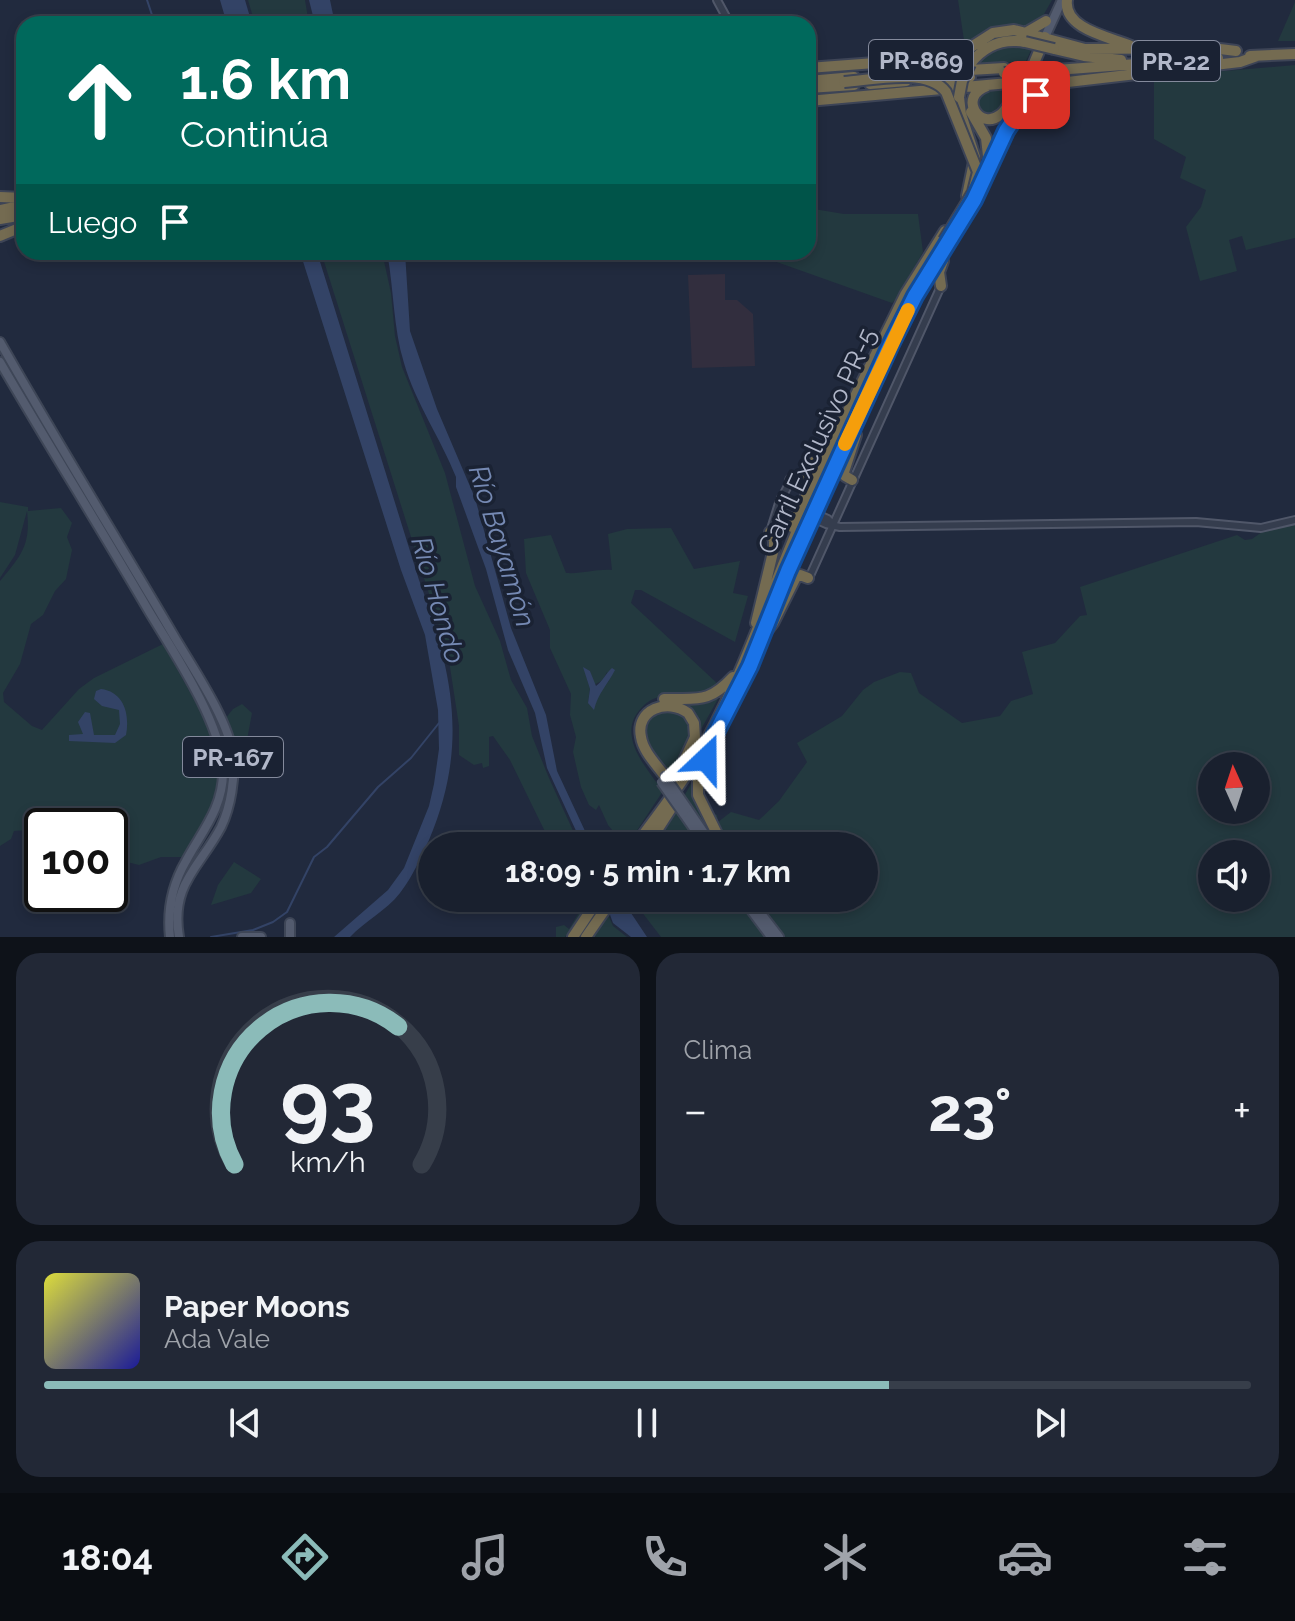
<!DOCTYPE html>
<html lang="es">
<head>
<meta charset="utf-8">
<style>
  :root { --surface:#19202e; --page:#222836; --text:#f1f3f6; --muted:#9fa3aa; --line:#373e4a; --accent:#8bbbb9 }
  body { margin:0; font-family:Raleway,sans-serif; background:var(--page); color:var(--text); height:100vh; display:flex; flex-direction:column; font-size:30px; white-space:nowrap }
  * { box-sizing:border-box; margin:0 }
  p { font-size:26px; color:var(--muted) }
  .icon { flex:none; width:44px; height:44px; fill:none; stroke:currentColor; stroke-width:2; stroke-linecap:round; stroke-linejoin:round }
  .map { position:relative; height:937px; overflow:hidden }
  .details { display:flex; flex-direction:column; gap:16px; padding:16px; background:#0e1219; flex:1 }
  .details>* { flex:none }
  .hud { position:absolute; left:16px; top:16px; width:800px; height:244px; border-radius:24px; box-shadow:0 4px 12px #0003,0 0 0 2px var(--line); background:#00695c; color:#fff; overflow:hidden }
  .needle { width:52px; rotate:357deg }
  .buttons { position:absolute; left:1198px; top:752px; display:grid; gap:16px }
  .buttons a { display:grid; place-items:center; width:72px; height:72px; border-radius:50%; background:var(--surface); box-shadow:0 4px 12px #0003,0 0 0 2px var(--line); font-size:40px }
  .speed { position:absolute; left:24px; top:808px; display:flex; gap:16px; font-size:40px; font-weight:700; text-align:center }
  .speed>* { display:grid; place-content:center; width:104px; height:104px; border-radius:50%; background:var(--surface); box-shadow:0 4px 12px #0003,0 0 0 2px var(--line); line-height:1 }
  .speed .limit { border:4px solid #111; border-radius:12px; background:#fff; color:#111 }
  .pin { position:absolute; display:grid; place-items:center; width:68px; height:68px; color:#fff; margin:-34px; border-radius:16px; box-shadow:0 4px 12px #0006 }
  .me { position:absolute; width:88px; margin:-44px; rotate:23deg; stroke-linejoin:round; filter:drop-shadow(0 0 6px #0008) }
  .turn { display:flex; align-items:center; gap:28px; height:168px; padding:0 32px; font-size:36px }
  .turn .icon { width:104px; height:104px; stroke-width:2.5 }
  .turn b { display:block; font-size:56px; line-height:68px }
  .then { display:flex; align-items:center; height:76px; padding:0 32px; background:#0003; gap:16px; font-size:30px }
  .big { font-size:60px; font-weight:700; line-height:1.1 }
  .details .widget { flex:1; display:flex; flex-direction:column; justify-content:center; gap:12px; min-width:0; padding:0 28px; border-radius:24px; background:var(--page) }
  .details .dial { align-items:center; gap:0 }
  .dial svg { height:208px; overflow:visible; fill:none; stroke:var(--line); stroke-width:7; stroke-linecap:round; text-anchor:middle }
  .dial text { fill:var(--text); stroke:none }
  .song { display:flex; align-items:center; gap:24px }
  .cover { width:96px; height:96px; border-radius:12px; background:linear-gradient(135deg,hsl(60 70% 55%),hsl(240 70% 35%)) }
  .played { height:8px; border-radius:4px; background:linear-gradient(90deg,var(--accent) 70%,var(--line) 70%) }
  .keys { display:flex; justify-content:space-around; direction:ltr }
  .heat { display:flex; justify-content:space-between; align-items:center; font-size:44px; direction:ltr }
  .details .tiles { flex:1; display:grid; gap:16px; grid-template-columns:1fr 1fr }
  .widget:last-child { grid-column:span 2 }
  .trip { position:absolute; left:418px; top:832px; width:460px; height:80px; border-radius:40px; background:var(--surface); box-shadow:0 4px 12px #0003,0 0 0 2px var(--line); font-weight:700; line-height:80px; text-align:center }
  .tab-bar { display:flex; height:128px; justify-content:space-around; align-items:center; background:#0a0d12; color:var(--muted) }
  .tab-bar .icon { width:56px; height:56px }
  .tab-bar .on { color:var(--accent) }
  .tab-bar b { font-size:36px; color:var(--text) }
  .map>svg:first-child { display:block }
</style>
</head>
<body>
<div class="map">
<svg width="1295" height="937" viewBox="0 0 1295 937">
  <rect width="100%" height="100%" fill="#212a3e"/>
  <path fill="#322e3e" d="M725,274V300H737L753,314L755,366L692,368L688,275Z"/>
  <path fill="#23393f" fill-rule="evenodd" d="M248,0H305L309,24H255Z
    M958,0H1052L1040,21L1032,27L965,47Z
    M1295,2V41H1278Z
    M999,45L1033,46L1026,61L973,65Z
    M1295,65V238L1246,250L1242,236L1229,240L1237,271L1200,281L1186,227L1201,207L1206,190L1180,178L1186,157L1154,139V77Z
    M1015,86L1006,105L997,114L979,113L975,99L983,90Z
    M808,208L844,214H918L923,252L897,298L892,303L760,256L758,252H808Z
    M321,252H382L391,293L395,336L402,367L445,473L475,586L500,641L511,680L527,708L532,736L549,778L580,846H552L510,760L493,736L489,737V766L483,768L482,763L474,765L459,755V726L448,654Z
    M0,502L28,507V511L61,508L72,523L67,537L72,550L66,579L55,591L43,615L31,624L20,664L3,693L4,702L32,726L42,730L79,689L94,678L163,644L213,733L220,771L218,789L204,828L183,857H161L139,865L119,860L110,846V826H42V829L14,831L11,839L0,846V581C21,556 31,545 27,511L15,555L0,578Z
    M1295,523V937H785L758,898H864V846H726L711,812L717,815L718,822L731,812L759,820L779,801L807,762L797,743L842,716L863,690L874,682L900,672L911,673L919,693L962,723L1000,716L1011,701L1033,694L1022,652L1055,643L1080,616L1087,615L1080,587L1237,535L1245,540L1252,539L1262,532ZM1212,766H1256V810H1212ZM1212,854H1256V898H1212Z
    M671,528L694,569L740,561L733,593L748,596L735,642L641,590H635L631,603L719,685C690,703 687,691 659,697C650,699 643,705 638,712C618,738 648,770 663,791L630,841H621L608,825L599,805L596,810L589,805L581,787L573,752L576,737L570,715L571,694L550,648V630L526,573L524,539L551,535L566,573C583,574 595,569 612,570L608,534L627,529ZM584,668L590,671L594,685L603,680L607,672L609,681L602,686L596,702L588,703L590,689Z
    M717,695L719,697L699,733L685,708L648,710L640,749L635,727C647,692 687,698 717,695Z
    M242,704L252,713L245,751L236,752L225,719L233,709Z
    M657,709L686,714L693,736L672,781L643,741L644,723Z
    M697,773L696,781L721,846H716L683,798Z
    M676,809L701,844L658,839Z
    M234,862L261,879L251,893L211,905L218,885Z
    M579,898H601L613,926L627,937H591L595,931L588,921L584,910L565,937H556V927L564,925L569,929L583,906Z
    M631,898H736L765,937H661Z"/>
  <path fill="#334366" d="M220,0H245L252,24H227Z
    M309,0H330L335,24H315Z
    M300,252H317L419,580C453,673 469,745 429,840C420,859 413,876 400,893C386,911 365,921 350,937H334L388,890L404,868L429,806L434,784L439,749L438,710L425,635L401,570Z
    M387,252H405L410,331L437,409L475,498L511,628L546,715L557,771L592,846H583L547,768L535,713L508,650L486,569L456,487V477C441,439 415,402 404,363C393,327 394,289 387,252Z
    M583,667L590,671L596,686C603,681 606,673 612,668L615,670C608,684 598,693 594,710L588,703L590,689Z
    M101,689C124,692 130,714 126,735L115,743L69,741V735L83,734L78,722L85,712L90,713L94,735H115L120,724L119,710L102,706L94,699L96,691Z
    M604,898H621L647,937H631L613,923Z"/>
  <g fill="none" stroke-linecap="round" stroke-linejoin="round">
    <path stroke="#334366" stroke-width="2" d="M147,0L155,24
      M211,937L253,930L273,922L287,912L314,857L327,847L378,787L411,758L439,723"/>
    <defs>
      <path id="minor" d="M717,0L730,24
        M781,498L828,519L833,524
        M779,503L826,524L840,527L1196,522L1261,528L1295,520
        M770,532L779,503L791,480
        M809,578L941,286"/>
      <path id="major" d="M1045,37L1062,0
        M0,342C55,439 114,534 171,631C190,664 228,718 233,755C235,778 231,806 221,827C200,867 170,884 179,937
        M0,362C49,446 101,529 150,613C175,654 223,726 223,772C223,808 202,831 186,861C172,885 167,910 170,937
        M687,808L713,846
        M683,813L706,846
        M742,898L771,937
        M753,903L779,937
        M242,937H261
        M290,937V923"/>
      <path id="highway" d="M1067,0C1063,29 1110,37 1131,46
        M1027,32L1046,21
        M1054,49L1084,56L1121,60
        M1250,56L1295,54
        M970,64C984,46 1003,38 1025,42
        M808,68L942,58L968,49L993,33L1014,30L1085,49L1212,48L1236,51
        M1056,70L1218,58
        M902,74L1004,68
        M926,80L970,77
        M808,81L854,77
        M870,84L906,81
        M987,86C957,97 980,131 1000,115C1006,111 1008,104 1013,99
        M808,88L854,85
        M959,97L961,114L975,157L967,196
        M808,101L1009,83
        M971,112L986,138L988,156
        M1018,112L1036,95L1059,83L1240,62L1257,56
        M0,197L24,198
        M0,210L24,205
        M0,219L24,215
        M0,236L24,226
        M941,286L939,272L943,261
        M791,480L801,482L824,447
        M852,480L845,476L844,472L856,435
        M806,496L905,295L945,231
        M819,502L890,346L915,296L966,214L991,165L1045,37
        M789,567L805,532
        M756,623L774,548V540L770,532
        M763,636L773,623L796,577L800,575L808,578
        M664,699C698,698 708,704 733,677
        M710,744L698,778V795L723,846
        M664,775C656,764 643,751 641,737C635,709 668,698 688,713L694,723L695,737L670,791
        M635,846C655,818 677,791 695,761C739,687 765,605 799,526
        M647,846L672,807
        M651,846L678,839L698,846
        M753,898L755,906
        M573,937L599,898
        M586,937L613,898"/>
    </defs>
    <use href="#minor" stroke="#505769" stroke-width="10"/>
    <use href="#major" stroke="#3e4657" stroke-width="12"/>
    <use href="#highway" stroke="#3d4456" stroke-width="14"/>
    <use href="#minor" stroke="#353d4e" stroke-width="6"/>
    <use href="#major" stroke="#535b6e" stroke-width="8"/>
    <use href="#highway" stroke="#746b51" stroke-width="10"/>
    <defs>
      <path id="major-bridge" d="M664,775L687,808
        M661,782L683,813"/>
      <path id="highway-bridge" d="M1025,42L1054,49
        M1004,73L1056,70
        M844,82C873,80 927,67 946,92L978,172L973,192L944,240
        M1009,83L1037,81
        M959,97L962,81L970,64
        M792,527L806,496
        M805,532L819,502"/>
    </defs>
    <use href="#major-bridge" stroke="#3e4657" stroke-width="12" stroke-linecap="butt"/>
    <use href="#highway-bridge" stroke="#3d4456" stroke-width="14" stroke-linecap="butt"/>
    <use href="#major-bridge" stroke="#535b6e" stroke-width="8"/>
    <use href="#highway-bridge" stroke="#746b51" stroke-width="10"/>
  </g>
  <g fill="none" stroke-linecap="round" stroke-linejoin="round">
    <defs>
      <path id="route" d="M706,759L710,744L750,666L788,571L890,346L915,296L974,200L1006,131L1022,107L1036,95"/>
    </defs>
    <use href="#route" stroke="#114b97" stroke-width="20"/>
    <use href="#route" stroke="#1a73e8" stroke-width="14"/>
    <path stroke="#f59e0b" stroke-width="14" d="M845,444L908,310"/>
  </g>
  <g text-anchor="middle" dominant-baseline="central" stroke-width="7" stroke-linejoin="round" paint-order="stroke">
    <g fill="#1a2233" stroke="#848a9c" stroke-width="2">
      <rect x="869" y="40" width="104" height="40" rx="6"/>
      <rect x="1132" y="41" width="88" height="40" rx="6"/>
      <rect x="183" y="737" width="100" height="40" rx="6"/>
    </g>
    <g font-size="24" font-weight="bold" fill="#b1b7c9">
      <text x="921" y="60">PR-869</text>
      <text x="1176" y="61">PR-22</text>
      <text x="233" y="757">PR-167</text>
    </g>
    <g font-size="26" fill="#b1b7c9" stroke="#1a2233">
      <text transform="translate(817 441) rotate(-65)">Carril Exclusivo PR-5</text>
    </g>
    <g font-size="28" font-style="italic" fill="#7589b3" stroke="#1a2233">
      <text transform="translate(502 546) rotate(73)">Río Bayamón</text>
      <text transform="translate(438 600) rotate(74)">Río Hondo</text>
    </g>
  </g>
</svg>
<div class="buttons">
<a><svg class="needle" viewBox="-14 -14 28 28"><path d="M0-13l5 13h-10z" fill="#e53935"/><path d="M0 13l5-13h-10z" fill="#9fa3aa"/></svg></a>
<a><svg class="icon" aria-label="sound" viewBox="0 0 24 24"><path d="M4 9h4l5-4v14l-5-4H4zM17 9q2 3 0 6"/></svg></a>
</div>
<div class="speed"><div class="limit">100</div></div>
<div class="pin" style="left:1036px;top:95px;background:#d93025"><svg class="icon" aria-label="arrive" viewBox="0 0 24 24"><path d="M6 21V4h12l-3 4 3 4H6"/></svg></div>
<svg class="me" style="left:706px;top:759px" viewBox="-20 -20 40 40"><path d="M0-17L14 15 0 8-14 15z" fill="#1a73e8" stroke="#fff" stroke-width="4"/></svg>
<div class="trip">18:09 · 5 min · 1.7 km</div>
<div class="hud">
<div class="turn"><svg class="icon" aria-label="ahead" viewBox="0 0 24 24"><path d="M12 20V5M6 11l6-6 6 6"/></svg><div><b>1.6 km</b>Continúa</div></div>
<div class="then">Luego<svg class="icon" aria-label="arrive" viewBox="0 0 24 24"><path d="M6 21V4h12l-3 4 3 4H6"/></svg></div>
</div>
</div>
<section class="details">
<div class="tiles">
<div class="widget dial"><svg viewBox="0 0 100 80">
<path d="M14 69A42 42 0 1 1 86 69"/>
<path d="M14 69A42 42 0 0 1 77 16" stroke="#8bbbb9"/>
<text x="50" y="56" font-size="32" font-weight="700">93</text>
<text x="50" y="72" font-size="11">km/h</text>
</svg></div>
<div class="widget"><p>Clima</p>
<div class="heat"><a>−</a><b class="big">23°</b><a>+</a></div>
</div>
<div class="widget">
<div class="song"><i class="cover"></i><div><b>Paper Moons</b><p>Ada Vale</p></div></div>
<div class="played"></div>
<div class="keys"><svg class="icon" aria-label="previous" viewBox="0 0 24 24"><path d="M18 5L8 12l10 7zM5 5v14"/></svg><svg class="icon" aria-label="pause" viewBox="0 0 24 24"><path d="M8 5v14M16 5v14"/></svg><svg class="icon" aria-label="next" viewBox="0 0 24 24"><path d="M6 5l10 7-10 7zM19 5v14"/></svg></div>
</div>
</div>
</section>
<nav class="tab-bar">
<b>18:04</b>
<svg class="icon on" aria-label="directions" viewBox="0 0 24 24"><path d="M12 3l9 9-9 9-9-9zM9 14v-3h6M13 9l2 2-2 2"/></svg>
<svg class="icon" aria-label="music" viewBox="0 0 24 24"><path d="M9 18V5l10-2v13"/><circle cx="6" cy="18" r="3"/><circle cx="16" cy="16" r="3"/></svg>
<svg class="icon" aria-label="phone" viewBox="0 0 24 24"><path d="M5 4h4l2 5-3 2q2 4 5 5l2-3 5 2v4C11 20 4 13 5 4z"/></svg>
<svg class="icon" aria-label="climate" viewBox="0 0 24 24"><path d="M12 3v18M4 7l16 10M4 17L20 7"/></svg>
<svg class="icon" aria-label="car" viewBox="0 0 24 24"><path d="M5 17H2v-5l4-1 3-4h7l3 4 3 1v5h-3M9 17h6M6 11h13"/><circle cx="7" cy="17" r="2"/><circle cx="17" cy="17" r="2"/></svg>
<svg class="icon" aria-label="filters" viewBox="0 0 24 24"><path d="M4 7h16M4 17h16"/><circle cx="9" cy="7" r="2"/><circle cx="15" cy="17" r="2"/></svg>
</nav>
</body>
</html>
